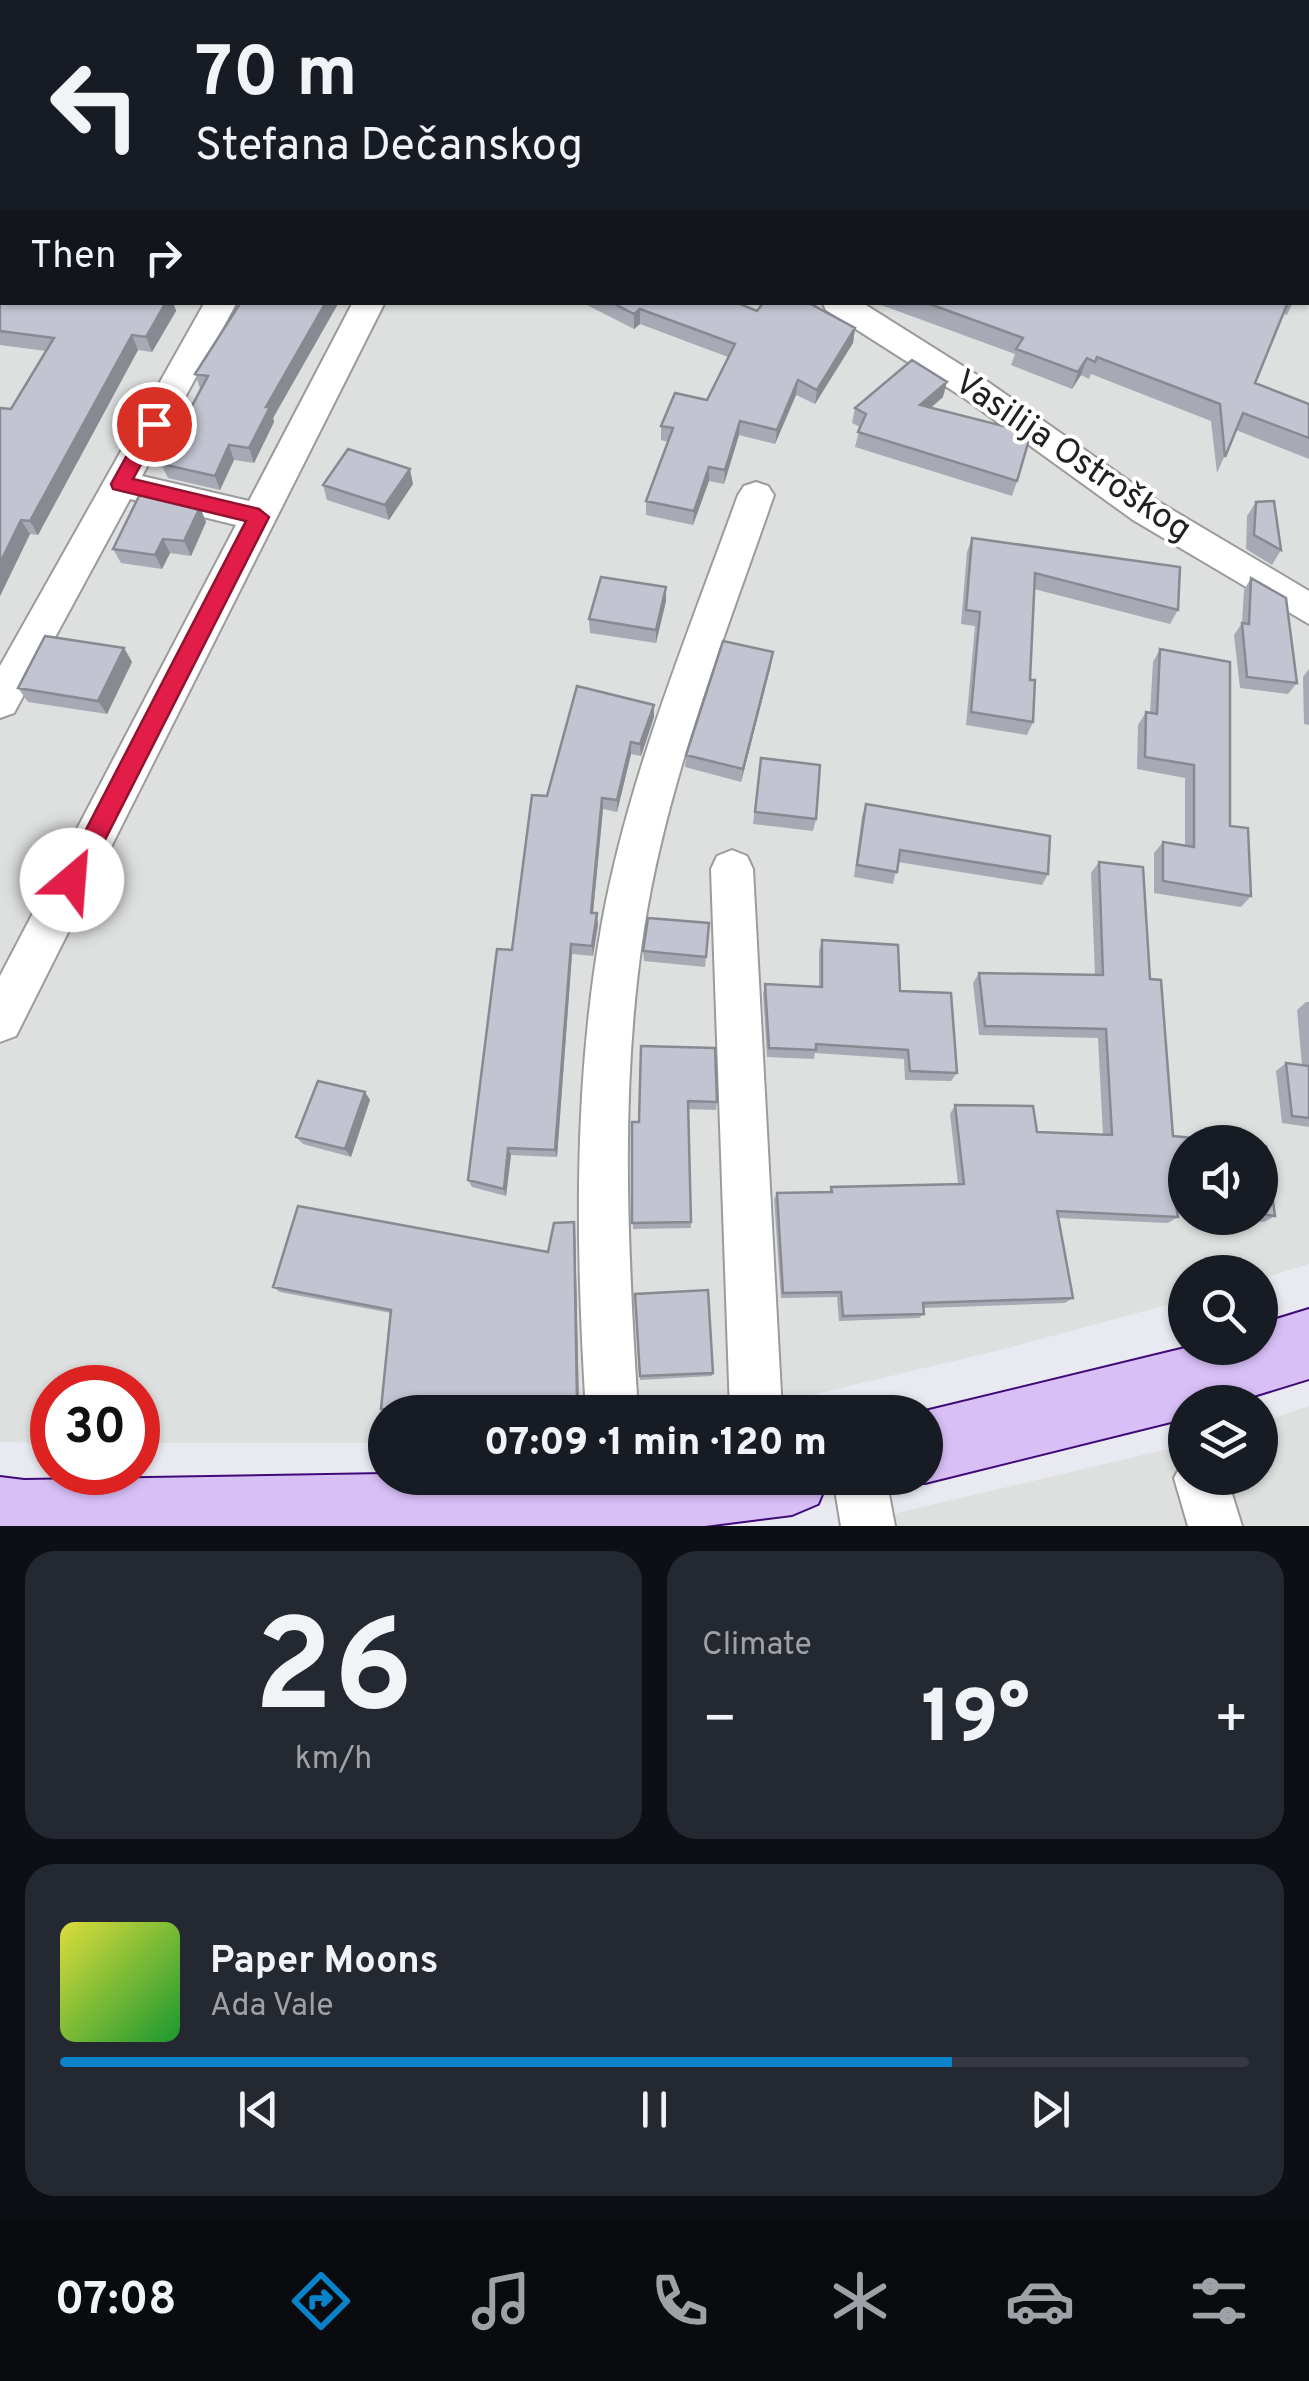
<!DOCTYPE html>
<html lang="en">
<head>
<meta charset="utf-8">
<style>
  :root { --surface:#171b24; --page:#242831; --text:#f1f3f6; --muted:#9ea1a6; --line:#363941; --accent:#0982ca }
  body { margin:0; font-family:Overpass,sans-serif; background:var(--page); color:var(--text); height:100vh; display:flex; flex-direction:column; font-size:38px; white-space:nowrap }
  * { box-sizing:border-box; margin:0 }
  p { font-size:32px; color:var(--muted) }
  .icon { flex:none; width:55px; height:55px; fill:none; stroke:currentColor; stroke-width:2; stroke-linecap:round; stroke-linejoin:round }
  .map { position:relative; height:1526px; overflow:hidden }
  .drawer { display:flex; flex-direction:column; gap:25px; padding:25px; background:#0d0f14; flex:1 }
  .drawer>* { flex:none }
  .top-card { position:absolute; left:0px; top:0px; width:1310px; height:305px; box-shadow:0 2px 8px #0004; background:#171b24; color:var(--text); overflow:hidden }
  .tools { position:absolute; left:1168px; top:1125px; display:grid; gap:20px }
  .tools a { display:grid; place-items:center; width:110px; height:110px; border-radius:50%; background:var(--surface); box-shadow:0 2px 8px #0004; font-size:50px }
  .speed { position:absolute; left:30px; top:1365px; display:flex; gap:20px; font-size:50px; font-weight:700; text-align:center }
  .speed>* { display:grid; place-content:center; width:130px; height:130px; border-radius:50%; background:var(--surface); box-shadow:0 2px 8px #0004; line-height:1 }
  .speed .limit { border:15px solid #d22; background:#fff; color:#111 }
  .pin { position:absolute; display:grid; place-items:center; width:85px; height:85px; color:#fff; margin:-42px; border:5px solid #fff; border-radius:50%; box-shadow:0 2px 10px #0007 }
  .me { position:absolute; width:110px; margin:-55px; rotate:27deg; stroke-linejoin:round; filter:drop-shadow(0 0 8px #0008) }
  .turn { display:flex; align-items:center; gap:35px; height:210px; padding:0 30px; font-size:45px }
  .turn .icon { width:130px; height:130px; stroke-width:2.5 }
  .turn b { display:block; font-size:70px; line-height:85px }
  .then { display:flex; align-items:center; height:95px; padding:0 30px; background:#0003; gap:20px; font-size:38px }
  .big { font-size:75px; font-weight:800; line-height:1.1 }
  .drawer .tile { flex:1; display:flex; flex-direction:column; justify-content:center; gap:15px; min-width:0; padding:0 35px; border-radius:30px; background:var(--page) }
  .drawer .dial { align-items:center; gap:0 }
  .dial b { font-size:130px; line-height:1 }
  .song { display:flex; align-items:center; gap:30px }
  .cover { width:120px; height:120px; border-radius:15px; background:linear-gradient(135deg,hsl(60 70% 55%),hsl(130 70% 35%)) }
  .played { height:10px; border-radius:5px; background:linear-gradient(90deg,var(--accent) 75%,var(--line) 75%) }
  .keys { display:flex; justify-content:space-around; direction:ltr }
  .heat { display:flex; justify-content:space-between; align-items:center; font-size:55px; direction:ltr }
  .drawer .tiles { flex:1; display:grid; gap:25px; grid-template-columns:1fr 1fr }
  .tile:last-child { grid-column:span 2 }
  .trip { position:absolute; left:368px; top:1395px; width:575px; height:100px; border-radius:50px; background:var(--surface); box-shadow:0 2px 8px #0004; font-weight:800; line-height:100px; text-align:center }
  .tab-bar { display:flex; height:160px; justify-content:space-around; align-items:center; background:#090b0e; color:var(--muted) }
  .tab-bar .icon { width:70px; height:70px }
  .tab-bar .on { color:var(--accent) }
  .tab-bar b { font-size:45px; color:var(--text) }
  .map>svg:first-child { display:block }
</style>
</head>
<body>
<div class="map">
<svg width="1309" height="1526" viewBox="0 0 1309 1526">
  <rect width="100%" height="100%" fill="#e9e9f1"/>
  <path fill="#dedfdf" fill-rule="evenodd" d="M0,0H1309V1264L1260,1279V1272H1185V1300L1004,1349L744,1411L385,1412V1443H138V1388H52V1443L0,1442ZM2,2H1308V302H2ZM1185,1142H1260V1218H1185Z
    M1309,1406V1526H842L1185,1445V1478H1260V1423Z"/>
  <g fill="none" stroke-linecap="round" stroke-linejoin="round">
    <defs>
      <path id="minor" d="M173,0H203L204,2H175Z
        M1308,262H1309V282H1308Z
        M205,302H237L142,476L249,501L353,302H385L16,1036L0,1042V976L236,525L130,499L14,713L0,718V666Z
        M822,302H861L988,382L1159,502L1309,591V624L1133,520L964,398L826,310Z
        M756,482L768,486L774,495C725,637 667,780 644,929C619,1089 628,1251 638,1412H586C576,1252 573,1087 601,928C627,779 687,637 738,495L744,486Z
        M732,850L747,856L753,869L782,1412H730L711,869L717,856Z
        M1185,1458V1478H1227L1242,1526H1188L1174,1478Z
        M833,1478H886L895,1526H841Z"/>
      <path id="secondary" d="M1309,1309V1379L1234,1402H1185V1418L1175,1421L925,1483L911,1478H925V1412H921L1185,1348H1260V1324Z
        M385,1474V1478H829L818,1504L792,1515L705,1526H0V1477L24,1480Z"/>
    </defs>
    <use href="#minor" stroke="#9b9b9b" stroke-width="4"/>
    <use href="#secondary" stroke="#3f0a77" stroke-width="4"/>
    <use href="#minor" fill="#fff" fill-rule="evenodd"/>
    <use href="#secondary" fill="#d8c0f7" fill-rule="evenodd"/>
  </g>
  <path fill="#a7a9b4" d="M252,0H414L410,2H252Z
    M660,0H891V2H660Z
    M0,218L2,302H173L176,311L152,352L138,350L38,535L30,534L0,596L11,409L46,351L0,345Z
    M339,302L273,418L274,422L254,463L234,460L220,490L168,478L161,464L200,388L195,374Z
    M581,302H735L757,311L855,328L853,343L815,404L796,395L775,444L739,435L724,484L709,481L693,525L646,515V501L668,442L661,440V426L707,400L728,357L640,324L634,329Z
    M873,302H1293L1287,315L1283,314L1255,383L1309,404V459L1236,430L1217,473L1211,421L1091,374L1089,379L1081,375L1072,389L1011,365L1015,354Z
    M943,397L930,408L1017,481L1012,496L855,447L860,427L852,423L855,408Z
    M413,484L389,520L327,500L323,485Z
    M1256,502L1281,550L1272,565L1246,549L1247,516Z
    M200,507L206,522L191,556L170,553L162,569L121,563L113,549Z
    M972,538L1178,610L1170,624L1034,589L1030,680L1033,722L1027,735L966,725L975,626L961,624L967,552Z
    M1251,578L1297,683L1288,694L1240,688L1234,635L1242,623L1244,590Z
    M666,601L656,643L590,633L589,619Z
    M124,648L132,662L107,714L28,702L18,688Z
    M1160,649L1230,826L1251,896L1241,907L1154,893V853L1163,842L1185,846V778L1137,769L1138,725L1146,712L1150,713L1153,662Z
    M771,665L741,782L685,767L686,755Z
    M1309,669V725L1304,724L1303,677Z
    M654,717L641,756L631,754L617,812L603,809L593,913L598,924L593,956L572,954L557,1157L511,1155L506,1196L472,1187L468,1180L547,796Z
    M761,758L816,819L813,831L753,824Z
    M866,804L1048,874L1042,885L898,862L893,884L854,877L862,816Z
    M1099,862L1150,979L1173,1136L1185,1142V1214L1177,1213L1178,1217L1168,1223L1059,1218L1073,1298L1065,1303L924,1308V1314L919,1318L839,1321L837,1297L781,1298L774,1199L777,1193L829,1192L831,1187L958,1184L950,1114L955,1105L1037,1132L1103,1135L1098,1038L979,1035L973,983L979,973L1095,975L1091,873Z
    M709,923L705,967L644,961L643,951Z
    M822,940L900,991L957,1073L951,1081L905,1080L904,1059L815,1053L814,1059L767,1057L763,994L765,984L819,987V951Z
    M1306,1002H1309V1127L1282,1123L1276,1071L1286,1063L1302,1065L1297,1010Z
    M641,1046L717,1102L716,1110L688,1109L691,1228L633,1229L632,1122H639Z
    M365,1092L370,1100L351,1157L303,1144L296,1137Z
    M1260,1145L1275,1216L1264,1222L1222,1218H1260Z
    M574,1222L575,1228L579,1406L457,1409V1412H386L381,1409L391,1313L280,1292L273,1287L548,1252Z
    M635,1294L713,1373L712,1376L640,1380Z"/>
  <path fill="#888a92" d="M72,0H93L91,2H69Z
    M386,0H414L410,2H381Z
    M161,302H173L176,311L152,352L146,337Z
    M326,302H339L273,418L274,422L254,463L249,448L266,407Z
    M640,309V324L634,329V314Z
    M855,328L853,343L815,404L817,390Z
    M132,335L138,350L38,535L30,521Z
    M1087,358L1081,375L1072,389L1078,372Z
    M798,380L796,395L775,444L777,430Z
    M947,382L943,397L916,421L920,405Z
    M740,421L739,435L724,484L725,470Z
    M229,445L234,460L220,490L215,476Z
    M709,467V481L693,525L694,511Z
    M410,469L413,484L389,520L385,505Z
    M200,507L206,522L191,556L184,541Z
    M21,520L30,534L0,596V563Z
    M163,539L170,553L162,569L155,555Z
    M666,587V601L656,643V630Z
    M124,648L132,662L107,714L98,701Z
    M773,652L771,665L741,782L743,769Z
    M654,705V717L641,756L640,744Z
    M631,742V754L617,812V800Z
    M602,798L603,809L592,923L591,913Z
    M597,913L598,924L593,956L592,946Z
    M571,944L572,954L557,1157L555,1150Z
    M365,1092L370,1100L351,1157L345,1149Z
    M508,1148L511,1155L506,1196L504,1189Z
    M574,1222L575,1228L579,1406L577,1403Z"/>
  <path fill="#c2c5d1" stroke="#888a92" stroke-width="2.5" d="M0,0H72L69,2H2V64L0,66Z
    M279,0H386L381,2H285Z
    M700,0H747L746,2H697Z
    M968,0H1278L1277,2H968Z
    M1308,67L1309,68V254L1308,259Z
    M2,70V164L0,162V73Z
    M2,214V302H166L146,337L132,335L30,521L21,520L0,563V408L11,409L54,338L0,331V218Z
    M241,302H326L266,407H270L249,448L229,445L215,476L161,464L208,376L195,374Z
    M611,302H735L757,311L764,302H807L855,328L817,390L798,380L777,430L740,421L725,470L709,467L694,511L646,501L673,428L661,426L675,393L707,400L735,344L640,309L634,314Z
    M924,302H1288L1255,383L1309,404V438L1243,413L1225,457L1220,404L1097,357L1095,362L1087,358L1078,372L1016,349L1023,338Z
    M912,360L947,382L920,405L1031,433L1017,481L858,432L866,414L855,408Z
    M348,449L410,469L385,505L323,485Z
    M145,494L200,507L184,541L163,539L155,555L113,549L139,496Z
    M1274,501L1281,550L1254,535L1256,502Z
    M972,538L1180,567L1178,610L1035,573L1030,680H1035L1033,722L971,712L980,612L966,610Z
    M601,577L666,587L656,630L589,619Z
    M1251,578L1286,598L1297,683L1247,677L1242,623L1249,624Z
    M45,636L124,648L98,701L18,688Z
    M723,641L773,652L743,769L686,755Z
    M1160,649L1230,662V826L1248,828L1251,896L1163,881V842L1194,847V765L1145,757L1146,712L1157,714Z
    M577,686L654,705L640,744L631,742L617,800L602,798L591,913H597L592,946L571,944L555,1150L508,1148L504,1189L468,1180L497,949L512,950L532,795L547,796Z
    M761,758L820,765L816,819L755,812Z
    M866,804L1050,836L1048,874L900,850L897,872L857,865Z
    M1099,862L1143,867L1150,979L1161,980L1173,1136L1234,1142H1185V1206L1176,1205L1178,1217L1057,1211L1073,1298L923,1303L924,1314L843,1316L841,1292L783,1293L777,1193L832,1192L831,1187L964,1184L955,1105L1033,1106L1037,1132L1112,1135L1106,1029L985,1026L979,973L1103,975Z
    M648,918L709,923L706,957L643,951Z
    M822,940L898,945L900,991L951,993L957,1073L910,1071L908,1050L816,1044V1050L769,1048L765,984L822,987Z
    M641,1046L715,1048L717,1102L688,1101L691,1222L632,1223V1122H639Z
    M1286,1063L1309,1066V1118L1292,1116Z
    M318,1081L365,1092L345,1149L296,1137Z
    M1260,1145L1266,1146L1275,1216L1260,1214Z
    M298,1206L548,1252L554,1223L574,1222L577,1403L453,1406V1410L381,1409L391,1310L273,1287Z
    M708,1290L713,1373L640,1376L635,1294Z"/>
  <path fill="#e11d48" stroke="#92132f" stroke-width="2.5" d="M154,417L163,424L133,479L259,509L269,517L81,887L72,891L64,887L61,880L64,872L246,521L113,489L111,484L147,419Z"/>
  <g text-anchor="middle" dominant-baseline="central" stroke-width="8" stroke-linejoin="round" paint-order="stroke">
    <g font-size="35" fill="#212121" stroke="#fff">
      <text transform="translate(1072 457) rotate(34)">Vasilija Ostroškog</text>
    </g>
  </g>
</svg>
<div class="tools">
<a><svg class="icon" aria-label="sound" viewBox="0 0 24 24"><path d="M4 9h4l5-4v14l-5-4H4zM17 9q2 3 0 6"/></svg></a>
<a><svg class="icon" aria-label="search" viewBox="0 0 24 24"><circle cx="10" cy="10" r="6"/><path d="M15 15l6 6"/></svg></a>
<a><svg class="icon" aria-label="layers" viewBox="0 0 24 24"><path d="M12 4l9 5-9 5-9-5zM3 14l9 5 9-5"/></svg></a>
</div>
<div class="speed"><div class="limit">30</div></div>
<div class="pin" style="left:154px;top:424px;background:#d93025"><svg class="icon" aria-label="arrive" viewBox="0 0 24 24"><path d="M6 21V4h12l-3 4 3 4H6"/></svg></div>
<svg class="me" style="left:72px;top:880px" viewBox="-20 -20 40 40"><circle r="19" fill="#fff"/><path d="M0-13L10 11 0 6-10 11z" fill="#e11d48"/></svg>
<div class="trip">07:09 · 1 min · 120 m</div>
<div class="top-card">
<div class="turn"><svg class="icon" aria-label="left" viewBox="0 0 24 24"><path d="M17 20v-9H6M10 6l-5 5 5 5"/></svg><div><b>70 m</b>Stefana Dečanskog</div></div>
<div class="then">Then<svg class="icon" aria-label="right" viewBox="0 0 24 24"><path d="M7 20v-9h11M14 6l5 5-5 5"/></svg></div>
</div>
</div>
<section class="drawer">
<div class="tiles">
<div class="tile dial"><b>26</b><p>km/h</p></div>
<div class="tile"><p>Climate</p>
<div class="heat"><a>−</a><b class="big">19°</b><a>+</a></div>
</div>
<div class="tile">
<div class="song"><i class="cover"></i><div><b>Paper Moons</b><p>Ada Vale</p></div></div>
<div class="played"></div>
<div class="keys"><svg class="icon" aria-label="previous" viewBox="0 0 24 24"><path d="M18 5L8 12l10 7zM5 5v14"/></svg><svg class="icon" aria-label="pause" viewBox="0 0 24 24"><path d="M8 5v14M16 5v14"/></svg><svg class="icon" aria-label="next" viewBox="0 0 24 24"><path d="M6 5l10 7-10 7zM19 5v14"/></svg></div>
</div>
</div>
</section>
<nav class="tab-bar">
<b>07:08</b>
<svg class="icon on" aria-label="directions" viewBox="0 0 24 24"><path d="M12 3l9 9-9 9-9-9zM9 14v-3h6M13 9l2 2-2 2"/></svg>
<svg class="icon" aria-label="music" viewBox="0 0 24 24"><path d="M9 18V5l10-2v13"/><circle cx="6" cy="18" r="3"/><circle cx="16" cy="16" r="3"/></svg>
<svg class="icon" aria-label="phone" viewBox="0 0 24 24"><path d="M5 4h4l2 5-3 2q2 4 5 5l2-3 5 2v4C11 20 4 13 5 4z"/></svg>
<svg class="icon" aria-label="climate" viewBox="0 0 24 24"><path d="M12 3v18M4 7l16 10M4 17L20 7"/></svg>
<svg class="icon" aria-label="car" viewBox="0 0 24 24"><path d="M5 17H2v-5l4-1 3-4h7l3 4 3 1v5h-3M9 17h6M6 11h13"/><circle cx="7" cy="17" r="2"/><circle cx="17" cy="17" r="2"/></svg>
<svg class="icon" aria-label="filters" viewBox="0 0 24 24"><path d="M4 7h16M4 17h16"/><circle cx="9" cy="7" r="2"/><circle cx="15" cy="17" r="2"/></svg>
</nav>
</body>
</html>
